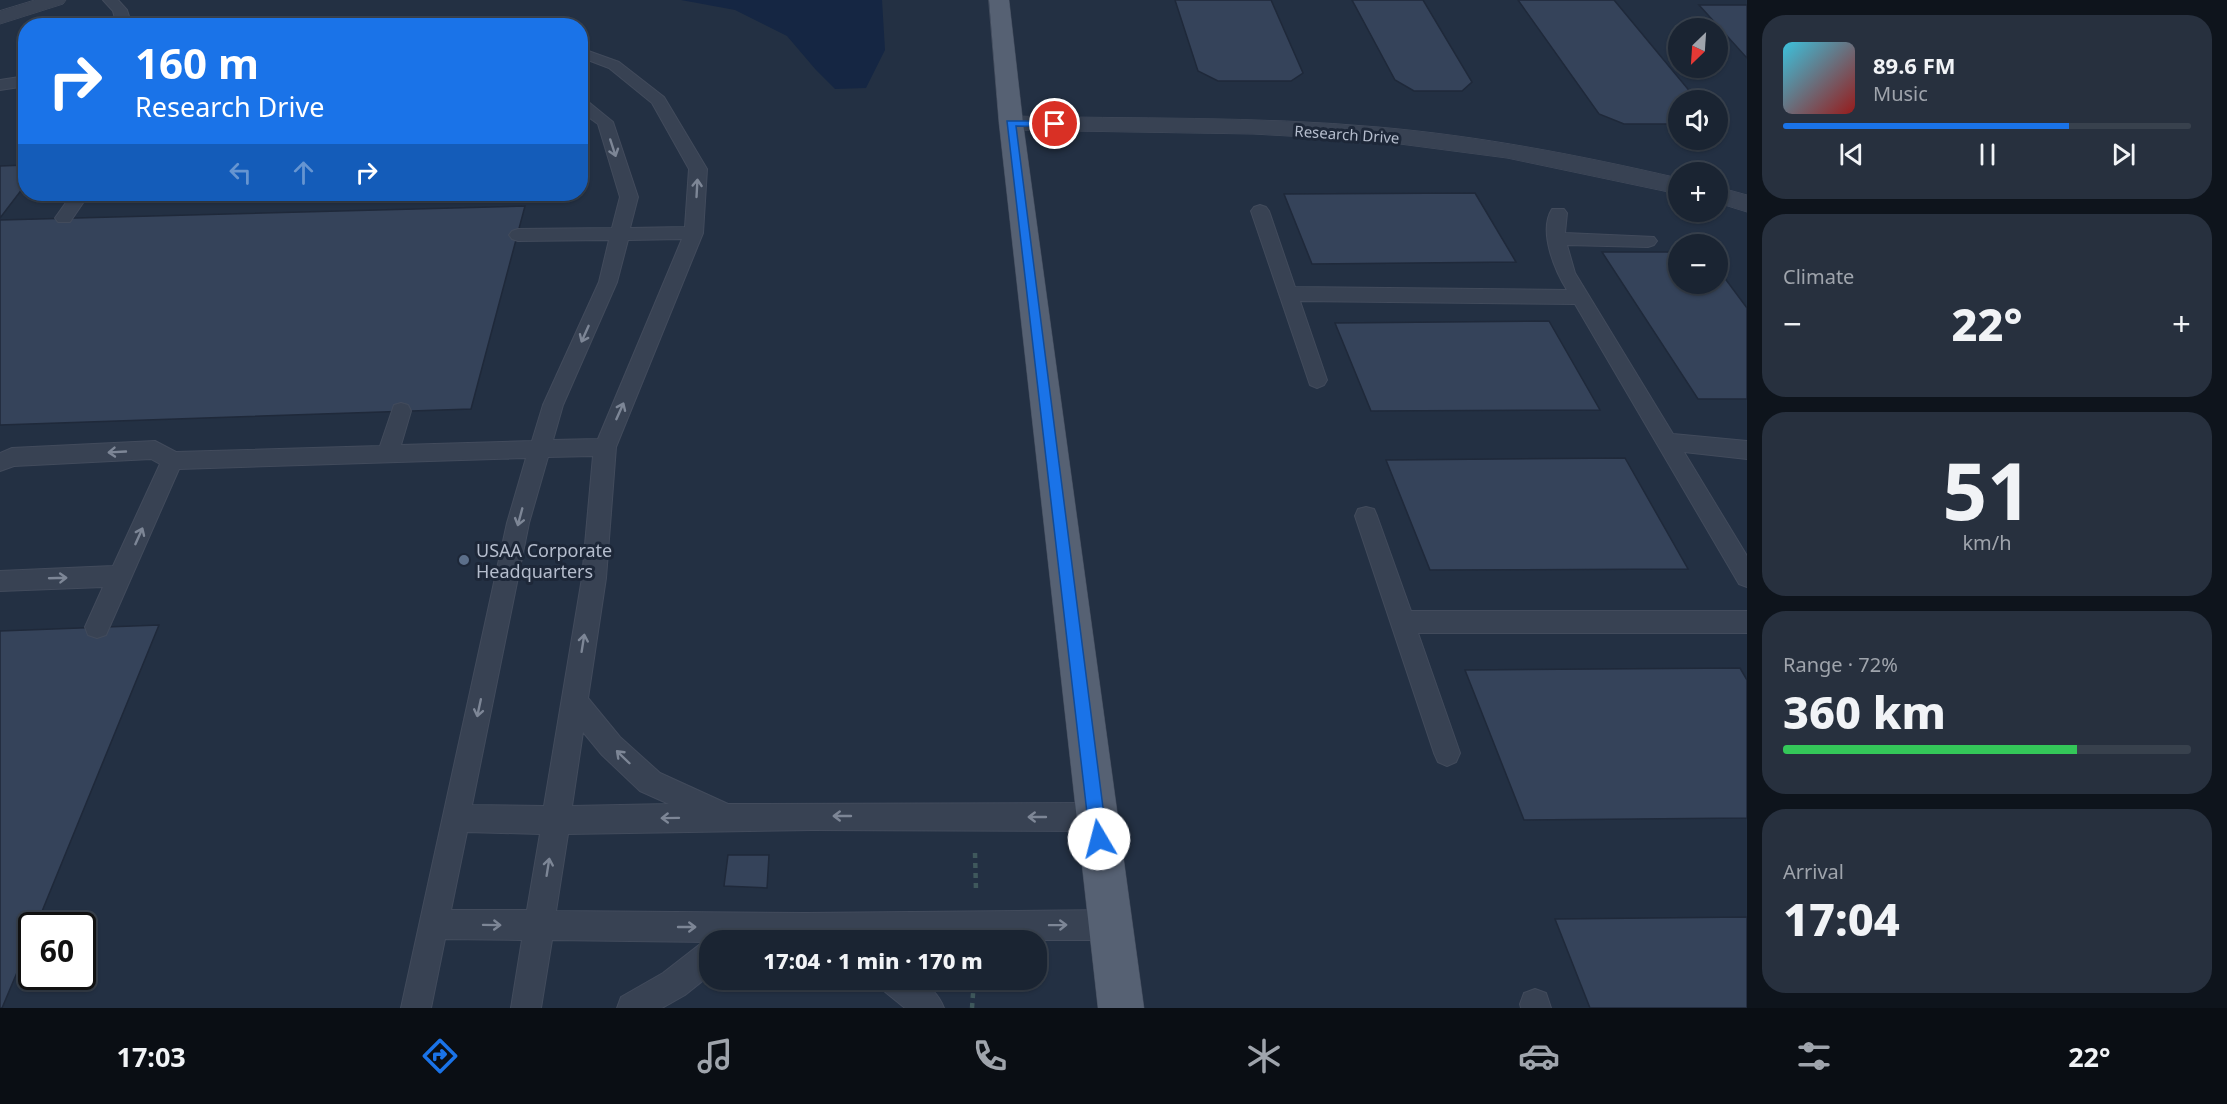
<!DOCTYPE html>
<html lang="en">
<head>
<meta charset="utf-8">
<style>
  :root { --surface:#1a2432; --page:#27303e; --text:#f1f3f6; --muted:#9fa4ac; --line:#38414d; --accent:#1a73e8 }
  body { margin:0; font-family:"Noto Sans",sans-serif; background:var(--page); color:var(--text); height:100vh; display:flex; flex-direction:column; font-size:22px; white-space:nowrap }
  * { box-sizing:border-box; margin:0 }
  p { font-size:20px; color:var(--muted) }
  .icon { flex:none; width:33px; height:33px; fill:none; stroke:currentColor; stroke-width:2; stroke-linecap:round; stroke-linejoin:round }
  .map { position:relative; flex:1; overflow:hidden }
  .drawer { display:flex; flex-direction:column; gap:15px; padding:15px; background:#0e141c; width:480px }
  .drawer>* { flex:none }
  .hud { position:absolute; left:18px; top:18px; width:570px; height:183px; border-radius:24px; box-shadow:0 2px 4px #0004,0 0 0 2px var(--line); background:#1a73e8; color:#fff; overflow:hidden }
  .needle { width:39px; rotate:205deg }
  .buttons { position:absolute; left:1668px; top:18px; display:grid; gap:12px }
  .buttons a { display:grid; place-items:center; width:60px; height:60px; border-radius:50%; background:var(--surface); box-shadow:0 2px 4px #0004,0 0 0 2px var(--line); font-size:30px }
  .speed { position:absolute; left:18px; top:912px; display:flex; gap:12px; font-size:30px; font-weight:700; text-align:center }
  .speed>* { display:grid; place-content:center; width:78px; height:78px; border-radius:50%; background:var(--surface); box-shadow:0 2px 4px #0004,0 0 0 2px var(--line); line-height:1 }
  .speed .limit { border:3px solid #111; border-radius:9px; background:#fff; color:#111 }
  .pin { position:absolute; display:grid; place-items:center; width:51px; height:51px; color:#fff; margin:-26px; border:3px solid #fff; border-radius:50%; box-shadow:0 2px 6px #0007 }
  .me { position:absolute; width:66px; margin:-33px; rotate:352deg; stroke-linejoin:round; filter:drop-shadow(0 0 4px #0008) }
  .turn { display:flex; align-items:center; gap:21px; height:126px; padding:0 18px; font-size:27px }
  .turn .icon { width:78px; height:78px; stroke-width:2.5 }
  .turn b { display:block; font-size:42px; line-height:51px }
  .lanes { display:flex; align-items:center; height:57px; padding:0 18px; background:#0003; justify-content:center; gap:30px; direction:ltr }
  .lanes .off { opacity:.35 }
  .big { font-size:45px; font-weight:800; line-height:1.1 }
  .drawer .tile { flex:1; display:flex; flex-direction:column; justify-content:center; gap:9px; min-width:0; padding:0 21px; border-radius:24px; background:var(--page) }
  .drawer .dial { align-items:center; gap:0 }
  .dial b { font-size:78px; line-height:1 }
  .song { display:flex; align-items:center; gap:18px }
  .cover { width:72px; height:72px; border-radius:9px; background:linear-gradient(135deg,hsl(190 70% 55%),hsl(0 70% 35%)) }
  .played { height:6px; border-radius:3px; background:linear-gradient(90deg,var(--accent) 70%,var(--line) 70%) }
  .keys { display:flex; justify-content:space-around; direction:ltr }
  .heat { display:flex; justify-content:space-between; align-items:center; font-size:33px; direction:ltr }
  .charge { height:9px; border-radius:4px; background:linear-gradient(90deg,#34c759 72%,var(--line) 0) }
  .trip { position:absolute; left:699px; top:930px; width:348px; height:60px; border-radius:24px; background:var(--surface); box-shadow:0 2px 4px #0004,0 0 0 2px var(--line); font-weight:800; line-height:60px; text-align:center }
  .tabs { display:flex; height:96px; justify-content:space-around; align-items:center; background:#0a0e14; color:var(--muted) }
  .tabs .icon { width:42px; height:42px }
  .tabs .current { color:var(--accent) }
  .tabs b { font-size:27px; color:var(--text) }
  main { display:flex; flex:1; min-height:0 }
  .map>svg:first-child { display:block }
</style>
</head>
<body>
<main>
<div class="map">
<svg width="1747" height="1008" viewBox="0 0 1747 1008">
  <rect width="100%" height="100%" fill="#233043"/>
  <path fill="#152643" d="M681,0H882L885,50L866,88L835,89L816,70L787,36L735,10Z"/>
  <path fill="#35435a" stroke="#1f293a" stroke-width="1.5" d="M1175,0H1271L1303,73L1291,81H1218L1198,71Z
    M1352,0H1423L1472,82L1462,91H1414L1395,80Z
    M1518,0H1614L1697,100H1678V124H1624L1599,114Z
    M1699,5H1747V58Z
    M26,165V184L0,218V166Z
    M1475,193L1516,262L1312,264L1284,194Z
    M525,206L471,409L0,425V220Z
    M1602,252H1678V284H1718V269L1747,308V399H1698Z
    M1549,321L1600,410L1371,411L1335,323Z
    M1625,458L1688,569L1430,570L1386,460Z
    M159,625L36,926H32V937L2,1008H0V631Z
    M1740,668L1747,680V818L1524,820L1465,670Z
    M728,855H769L767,888L724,886Z
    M1747,917V1008H1590L1555,919Z"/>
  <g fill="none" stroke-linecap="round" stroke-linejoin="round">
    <defs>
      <path id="service" d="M103,0H118L127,10L132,26H117L113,11Z
        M455,17L486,22L493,26H364L371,22Z
        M580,48L619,62L664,97L707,169L703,233L616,447L606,578L588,698L620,737L660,773L728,804L1096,803L1106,807L1110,817L1106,827L1096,831L812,830L568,834L556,911L806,913L1110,910L1120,915L1125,925L1120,935L1110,940H710V975L685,995L662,1008H617L621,997L663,973L699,945L709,942L552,940L541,1008H511L522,940L445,939L431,1008H401L507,523L526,458L179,469L106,635L97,638L88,635L85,627L103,587L0,591V571L113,566L160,464L151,459L14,466L0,471V453L12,448L155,441L176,452L380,446L394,405L401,403L408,405L411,411L401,445L532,441L543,405L599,282L609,240L518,241L512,239L509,235L512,231L518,229L612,228L620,197L598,124L580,111V98L586,100L613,122L638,197L630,228L685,227L689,169L652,103L609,68L580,57ZM682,239L598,439L553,440L563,405L617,282L628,240ZM593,456L582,578L544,806L472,805L529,523L548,457ZM583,732L602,755L640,791L669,804L572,806ZM467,832L540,834L527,910H451Z
        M26,76V86L0,90V80Z
        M72,194H89L70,222H58L55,218Z
        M1260,205L1266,207L1269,211L1295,287L1567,290C1555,271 1538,231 1552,209H1564L1567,213L1565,233L1654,237L1657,241L1654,245L1648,247L1567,245L1575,273L1673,434L1747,441V459L1684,452L1747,556V587L1739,584L1575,304L1300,301L1327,380L1324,385L1317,388L1310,385L1251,211L1254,207Z
        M1366,507L1374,509L1377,516L1411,611H1747V633H1418L1460,753L1456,762L1447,766L1438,762L1434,753L1355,516L1358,509Z
        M880,980C908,977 932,978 944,1008H905L884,991Z
        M1535,989L1546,993L1551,1008H1521L1520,1004L1524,993Z"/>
      <path id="minor" d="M35,0H66L63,4L0,24V11Z
        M1011,116C1133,119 1256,116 1378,127C1480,136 1579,155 1678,178V194L1507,158L1377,141L1253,134L1011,130L1003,128L999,123L1003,118Z
        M1718,187L1747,195V212L1718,203Z"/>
      <path id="primary" d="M989,0H1009L1023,123L1144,1008H1098L999,123Z"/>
    </defs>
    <use href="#service" stroke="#424b5c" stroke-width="2"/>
    <use href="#minor" stroke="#424b5c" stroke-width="1"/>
    <use href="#primary" stroke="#424b5c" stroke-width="1"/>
    <path stroke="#3f585c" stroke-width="4.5" stroke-dasharray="5 5" stroke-linecap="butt" d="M975,853L976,890
      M974,987H998
      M972,1008L974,980"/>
    <use href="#service" fill="#384253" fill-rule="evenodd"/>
    <use href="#minor" fill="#384253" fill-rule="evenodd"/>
    <use href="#primary" fill="#566173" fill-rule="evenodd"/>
  </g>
  <defs><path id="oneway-shaft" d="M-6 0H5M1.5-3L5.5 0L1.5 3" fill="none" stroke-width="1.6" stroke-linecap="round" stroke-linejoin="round" transform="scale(1.5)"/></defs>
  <g stroke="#7d8696">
    <use href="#oneway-shaft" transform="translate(613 148) rotate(72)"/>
    <use href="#oneway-shaft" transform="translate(697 188) rotate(-87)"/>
    <use href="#oneway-shaft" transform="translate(585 334) rotate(114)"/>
    <use href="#oneway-shaft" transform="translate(620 411) rotate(-66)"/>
    <use href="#oneway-shaft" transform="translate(117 452) rotate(177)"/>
    <use href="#oneway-shaft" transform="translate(520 517) rotate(105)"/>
    <use href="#oneway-shaft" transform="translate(139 536) rotate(-66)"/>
    <use href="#oneway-shaft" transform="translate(58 578) rotate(-2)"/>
    <use href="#oneway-shaft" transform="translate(583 643) rotate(-81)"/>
    <use href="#oneway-shaft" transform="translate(479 708) rotate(102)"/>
    <use href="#oneway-shaft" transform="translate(623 757) rotate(-136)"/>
    <use href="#oneway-shaft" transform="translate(842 816) rotate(-180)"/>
    <use href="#oneway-shaft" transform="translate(1037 817) rotate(-180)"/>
    <use href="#oneway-shaft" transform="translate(670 818) rotate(179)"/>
    <use href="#oneway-shaft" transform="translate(548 867) rotate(-81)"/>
    <use href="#oneway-shaft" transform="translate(492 925) rotate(1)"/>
    <use href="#oneway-shaft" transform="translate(1058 925) rotate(-1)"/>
    <use href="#oneway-shaft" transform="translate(687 927)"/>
  </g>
  <path fill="#1a73e8" stroke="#114b97" stroke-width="1.5" d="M1007,121H1055L1060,124L1055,127L1016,126L1107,839L1105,845L1099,847L1093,845L1090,839Z"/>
  <circle fill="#5c6f8a" stroke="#1d2738" stroke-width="2" cx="464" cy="560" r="6"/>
  <g text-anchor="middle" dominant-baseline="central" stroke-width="6" stroke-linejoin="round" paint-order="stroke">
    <g font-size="15" fill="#b5bdcd" stroke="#1d2738">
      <text transform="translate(1347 134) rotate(4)">Research Drive</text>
    </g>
    <g font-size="18" fill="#b5bdcd" stroke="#1d2738" text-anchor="start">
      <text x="476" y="550">USAA Corporate<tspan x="476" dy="21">Headquarters</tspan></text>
    </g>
  </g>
</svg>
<div class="buttons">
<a><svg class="needle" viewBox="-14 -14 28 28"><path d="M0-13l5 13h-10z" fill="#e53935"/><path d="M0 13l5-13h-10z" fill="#9fa4ac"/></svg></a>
<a><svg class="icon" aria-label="sound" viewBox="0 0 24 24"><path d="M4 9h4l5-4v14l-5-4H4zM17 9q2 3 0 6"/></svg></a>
<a>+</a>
<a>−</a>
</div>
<div class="speed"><div class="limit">60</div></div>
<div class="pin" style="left:1055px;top:124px;background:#d93025"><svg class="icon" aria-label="arrive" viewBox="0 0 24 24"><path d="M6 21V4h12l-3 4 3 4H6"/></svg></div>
<svg class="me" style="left:1099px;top:839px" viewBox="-20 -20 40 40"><circle r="19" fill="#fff"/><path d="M0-13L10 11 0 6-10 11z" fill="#1a73e8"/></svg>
<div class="trip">17:04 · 1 min · 170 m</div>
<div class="hud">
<div class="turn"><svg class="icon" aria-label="right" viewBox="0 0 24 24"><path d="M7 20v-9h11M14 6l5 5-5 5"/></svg><div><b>160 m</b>Research Drive</div></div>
<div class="lanes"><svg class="icon off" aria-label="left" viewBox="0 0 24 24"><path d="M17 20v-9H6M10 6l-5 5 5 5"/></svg><svg class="icon off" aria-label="ahead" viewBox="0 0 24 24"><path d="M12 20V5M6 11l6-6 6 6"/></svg><svg class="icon" aria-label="right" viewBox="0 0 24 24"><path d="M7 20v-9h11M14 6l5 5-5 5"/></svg></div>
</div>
</div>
<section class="drawer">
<div class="tile">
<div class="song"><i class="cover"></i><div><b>89.6 FM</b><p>Music</p></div></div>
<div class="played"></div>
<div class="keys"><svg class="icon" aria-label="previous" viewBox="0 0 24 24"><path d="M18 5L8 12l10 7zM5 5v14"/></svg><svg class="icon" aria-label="pause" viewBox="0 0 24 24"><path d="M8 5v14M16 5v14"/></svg><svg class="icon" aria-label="next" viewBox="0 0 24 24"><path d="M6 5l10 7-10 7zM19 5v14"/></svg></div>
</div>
<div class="tile"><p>Climate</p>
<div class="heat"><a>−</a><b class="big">22°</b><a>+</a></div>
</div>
<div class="tile dial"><b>51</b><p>km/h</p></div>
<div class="tile"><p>Range · 72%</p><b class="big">360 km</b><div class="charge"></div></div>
<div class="tile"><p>Arrival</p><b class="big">17:04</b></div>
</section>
</main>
<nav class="tabs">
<b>17:03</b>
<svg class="icon current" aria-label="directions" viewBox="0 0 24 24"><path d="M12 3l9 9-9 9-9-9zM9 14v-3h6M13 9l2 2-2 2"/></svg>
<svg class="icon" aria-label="music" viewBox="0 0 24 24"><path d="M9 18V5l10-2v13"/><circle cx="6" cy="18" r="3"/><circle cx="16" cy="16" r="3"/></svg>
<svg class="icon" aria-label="phone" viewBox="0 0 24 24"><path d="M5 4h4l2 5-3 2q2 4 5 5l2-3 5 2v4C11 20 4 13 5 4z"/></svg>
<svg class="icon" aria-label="climate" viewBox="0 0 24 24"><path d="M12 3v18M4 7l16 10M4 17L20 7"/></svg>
<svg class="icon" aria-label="car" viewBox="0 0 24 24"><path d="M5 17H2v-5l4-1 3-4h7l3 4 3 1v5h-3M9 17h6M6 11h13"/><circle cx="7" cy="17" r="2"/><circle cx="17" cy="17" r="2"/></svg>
<svg class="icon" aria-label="filters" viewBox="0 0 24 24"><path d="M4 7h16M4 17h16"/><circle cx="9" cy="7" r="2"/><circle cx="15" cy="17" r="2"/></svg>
<b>22°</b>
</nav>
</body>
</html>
